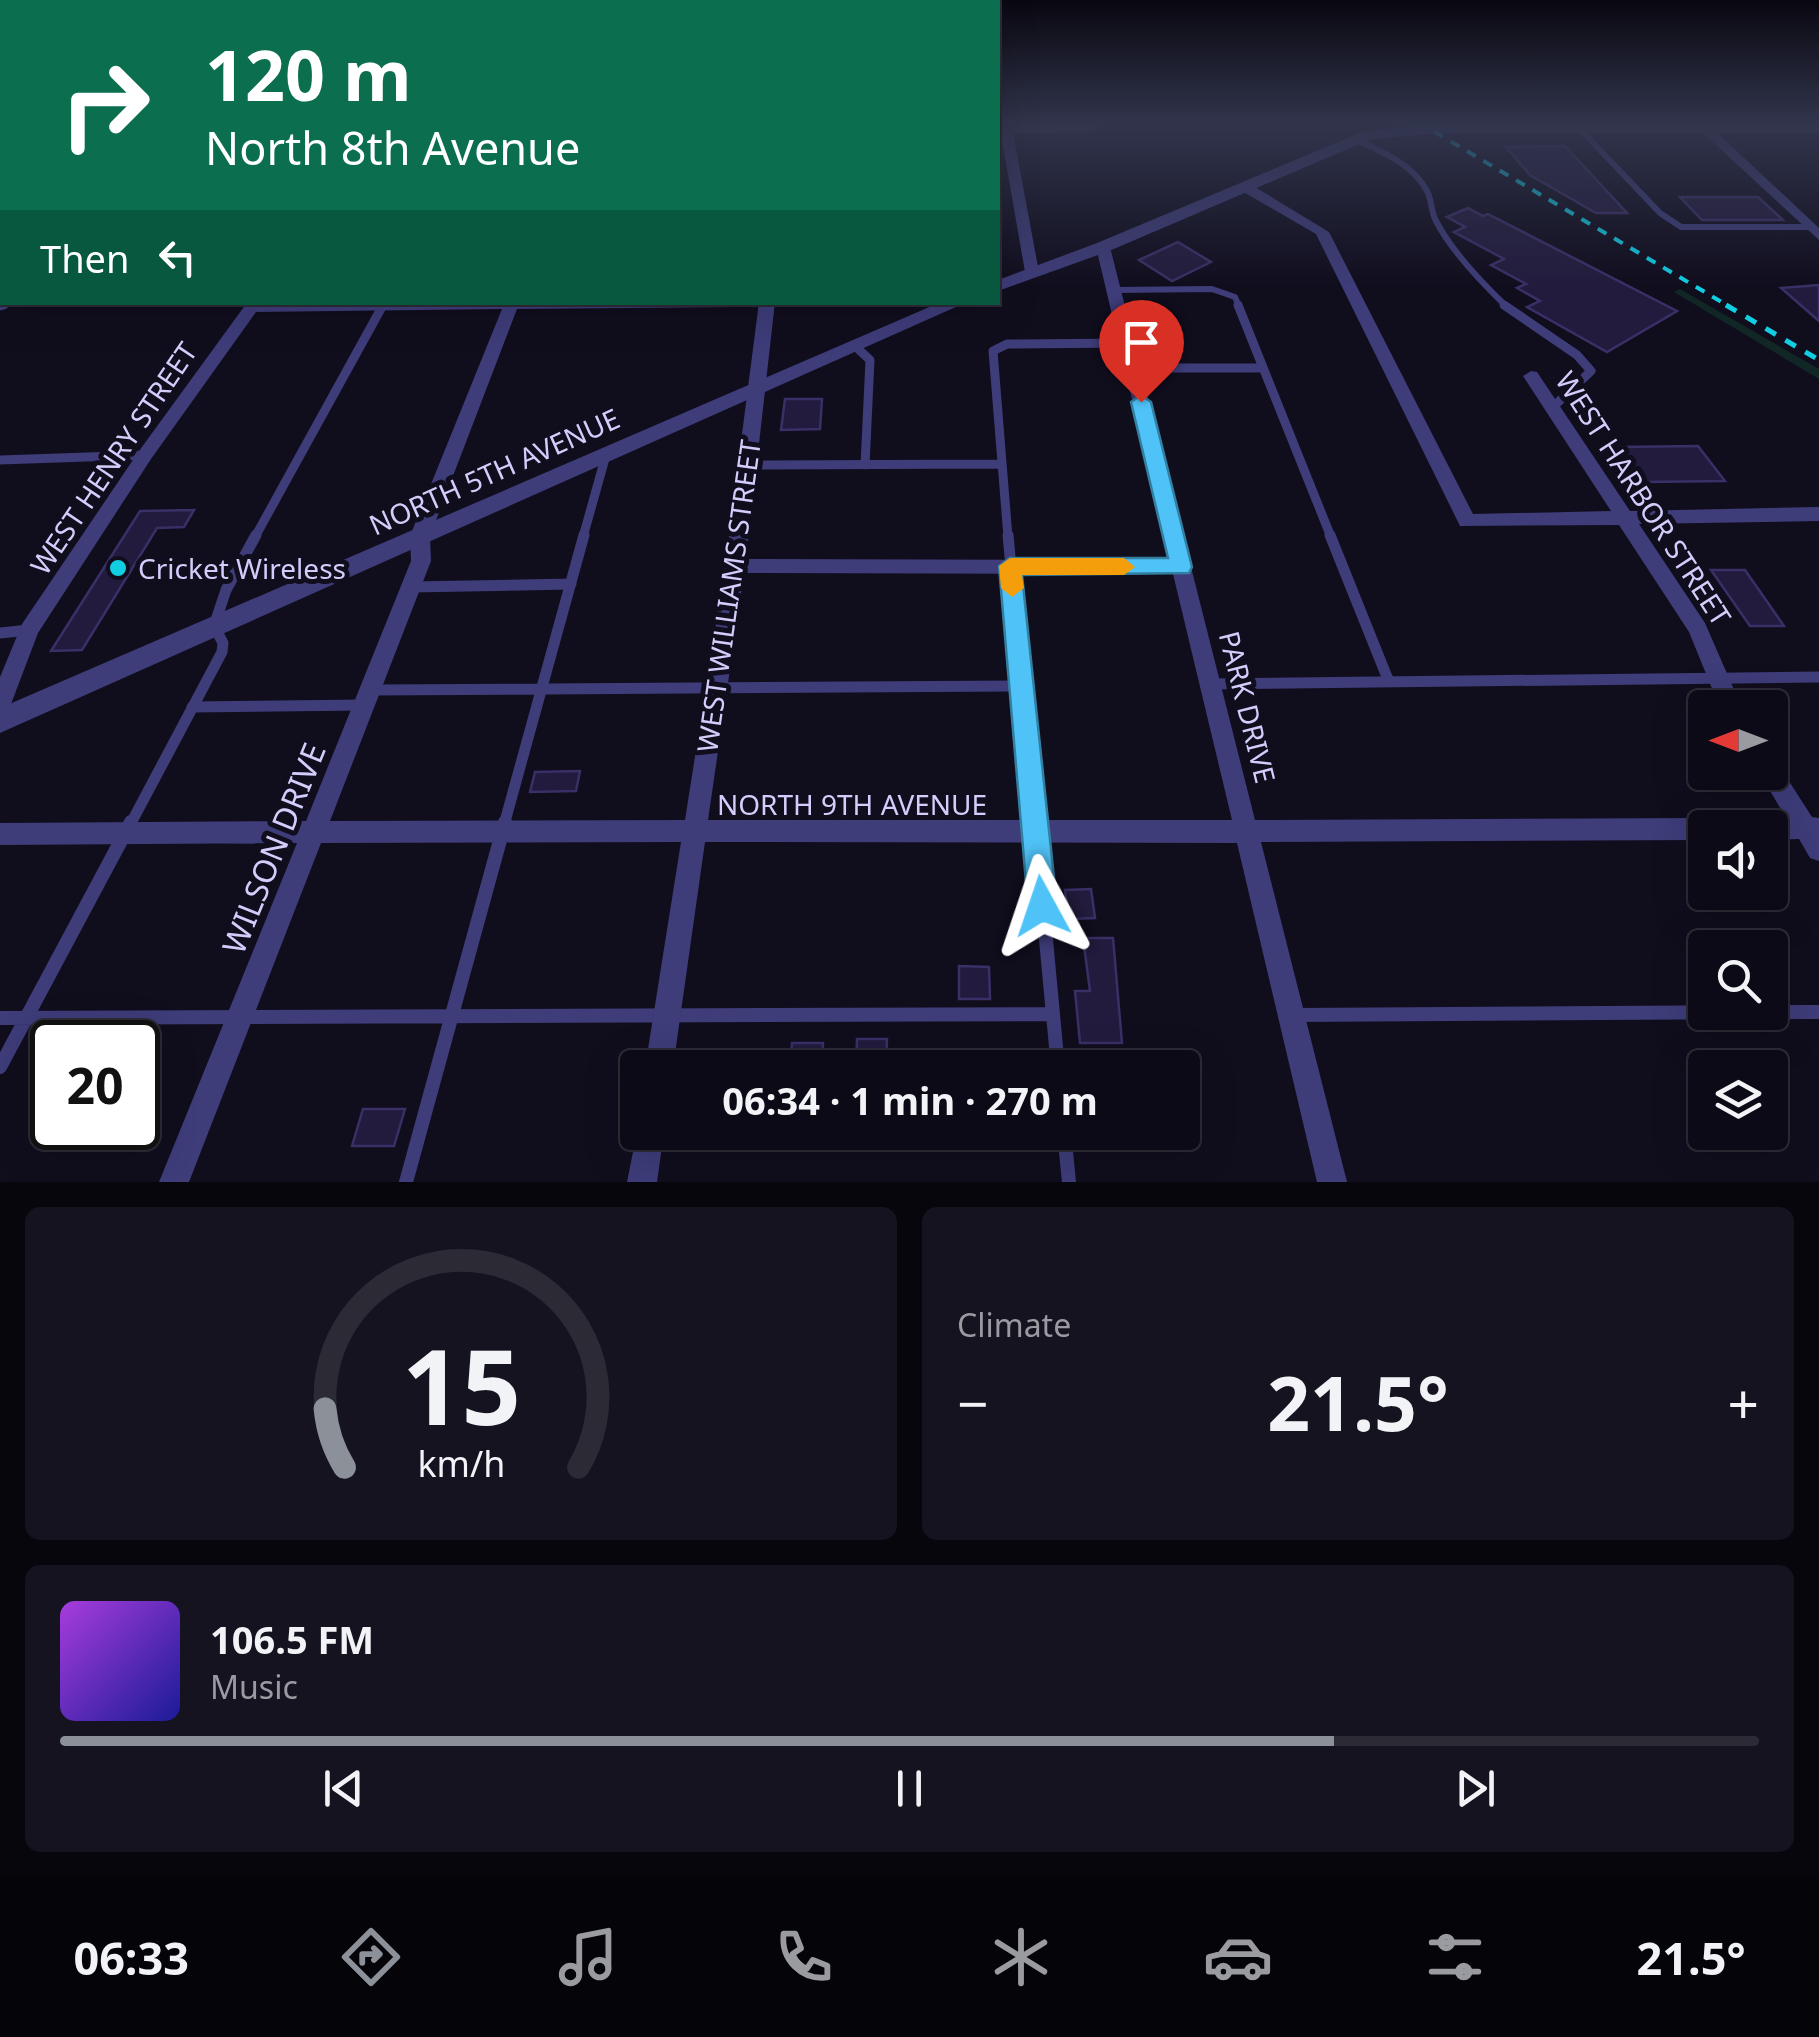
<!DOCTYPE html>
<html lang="en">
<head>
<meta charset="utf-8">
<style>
  :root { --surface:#0c0a16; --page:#15131f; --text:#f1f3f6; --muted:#9a9aa1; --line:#2c2b35; --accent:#8c9099 }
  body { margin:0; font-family:"Noto Sans",sans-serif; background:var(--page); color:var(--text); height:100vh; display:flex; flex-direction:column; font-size:38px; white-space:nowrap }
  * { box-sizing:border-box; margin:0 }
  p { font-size:32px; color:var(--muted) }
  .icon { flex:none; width:55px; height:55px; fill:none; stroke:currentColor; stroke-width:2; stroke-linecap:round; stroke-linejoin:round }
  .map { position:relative; height:1182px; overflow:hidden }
  .side { display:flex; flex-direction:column; gap:25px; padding:25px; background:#07060c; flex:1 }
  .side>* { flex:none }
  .banner { position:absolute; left:0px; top:0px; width:1000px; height:305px; box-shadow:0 10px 40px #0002,0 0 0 2px var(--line); background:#0b6e4f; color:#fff; overflow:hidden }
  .needle { width:65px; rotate:270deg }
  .controls { position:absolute; left:1688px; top:690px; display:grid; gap:20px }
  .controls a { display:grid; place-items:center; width:100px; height:100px; border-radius:10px; background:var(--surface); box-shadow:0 10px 40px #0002,0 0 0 2px var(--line); font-size:50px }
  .speed { position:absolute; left:30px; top:1020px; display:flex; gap:20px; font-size:50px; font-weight:700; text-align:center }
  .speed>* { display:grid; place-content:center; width:130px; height:130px; border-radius:50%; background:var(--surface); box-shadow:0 10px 40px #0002,0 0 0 2px var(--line); line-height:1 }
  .speed .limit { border:5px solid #111; border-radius:15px; background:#fff; color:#111 }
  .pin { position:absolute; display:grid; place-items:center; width:85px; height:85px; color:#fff; margin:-102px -42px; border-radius:50% 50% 50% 0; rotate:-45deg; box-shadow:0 0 10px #0007 }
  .pin .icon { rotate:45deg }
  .me { position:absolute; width:110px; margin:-55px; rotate:355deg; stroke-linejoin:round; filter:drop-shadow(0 0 8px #0008) }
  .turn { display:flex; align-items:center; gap:35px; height:210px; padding:0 40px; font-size:45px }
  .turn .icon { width:130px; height:130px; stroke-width:2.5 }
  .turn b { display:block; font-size:70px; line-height:85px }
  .then { display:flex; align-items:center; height:95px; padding:0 40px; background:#0003; gap:20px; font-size:38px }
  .big { font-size:75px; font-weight:700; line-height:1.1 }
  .side .tile { flex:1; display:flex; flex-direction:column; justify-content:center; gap:15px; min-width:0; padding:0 35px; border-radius:15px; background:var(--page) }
  .side .dial { align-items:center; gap:0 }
  .dial svg { height:260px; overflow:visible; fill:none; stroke:var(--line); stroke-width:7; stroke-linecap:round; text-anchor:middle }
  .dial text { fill:var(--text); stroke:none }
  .song { display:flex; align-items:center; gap:30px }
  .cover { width:120px; height:120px; border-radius:15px; background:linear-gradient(135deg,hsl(280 70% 55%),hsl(240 70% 35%)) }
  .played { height:10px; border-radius:5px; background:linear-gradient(90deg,var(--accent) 75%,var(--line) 75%) }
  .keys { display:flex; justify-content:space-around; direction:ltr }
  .heat { display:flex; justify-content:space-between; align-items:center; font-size:55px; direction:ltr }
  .side .tiles { flex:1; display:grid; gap:25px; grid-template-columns:1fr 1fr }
  .tile:last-child { grid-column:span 2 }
  .trip { position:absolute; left:620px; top:1050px; width:580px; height:100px; border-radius:10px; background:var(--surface); box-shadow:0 10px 40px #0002,0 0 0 2px var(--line); font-weight:700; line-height:100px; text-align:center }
  .menu { display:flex; height:160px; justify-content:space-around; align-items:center; background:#050409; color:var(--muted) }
  .menu .icon { width:70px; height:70px }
  .menu .selected { color:var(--accent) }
  .menu b { font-size:45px; color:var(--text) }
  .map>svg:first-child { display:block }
</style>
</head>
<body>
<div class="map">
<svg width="1819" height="1182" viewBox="0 0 1819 1182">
  <rect width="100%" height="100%" fill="#100d1d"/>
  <path fill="#112726" d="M1680,289L1819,369V379L1674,292Z"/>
  <path fill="#221b3d" stroke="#3a2f67" stroke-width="2.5" d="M1565,146L1627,213H1596L1530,175L1506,147Z
    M1680,197H1758L1783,220H1702Z
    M1468,208L1483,216L1488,214L1677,311L1607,352L1527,307L1540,301L1517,288L1526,284L1491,265L1504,259L1454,232L1465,227L1447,217Z
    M1178,242L1211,262L1172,281L1139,260Z
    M1819,285V321L1781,288Z
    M785,399H822L820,429L781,430Z
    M1698,446L1725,481L1643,482L1619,447Z
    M194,510L184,527L157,528L82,650L51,651L140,511Z
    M1711,570H1745L1784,626H1750Z
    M580,771L576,791L530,792L535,772Z
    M1091,889L1095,918L1069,919L1065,890Z
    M1083,938H1113L1122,1043H1080L1075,991H1090Z
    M959,966L989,967L990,999H959Z
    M857,1039H887L886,1068H856Z
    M792,1043H823L822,1068H790Z
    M363,1109H405L394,1146H352Z"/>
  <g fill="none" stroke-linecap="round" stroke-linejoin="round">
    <path stroke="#3e3c79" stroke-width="6" d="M1580,129L1660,213L1681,227H1809
      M1357,140C1383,153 1412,163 1427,191C1432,200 1431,212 1436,221C1452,252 1482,283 1507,307
      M1114,290L1212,289L1235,297L1239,307
      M0,306L13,302
      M382,307L385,302"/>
    <path stroke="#3e3c79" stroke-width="9" d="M1238,305L1331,537
      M1504,305L1577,355L1591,371L1552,408
      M0,306L4,305
      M855,346L870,360L865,465
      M1133,368H1263
      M0,460L145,455
      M748,465L1000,464
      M255,537L383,305
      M583,537L606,455
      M1008,537L993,351L1007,344L1127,343"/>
    <path stroke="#3e3c79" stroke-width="11" d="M1008,535L1035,825
      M1330,535L1389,682
      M411,587L571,584
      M0,633L29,630
      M1211,684L1819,677
      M372,690L1022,686
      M192,707L365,705
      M130,825L222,652L223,643L214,626L226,590L256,535
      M504,825L584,535"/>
    <path stroke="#3e3c79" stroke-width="14" d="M1035,822L1058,1068
      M1770,1012H1819
      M1294,1015L1763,1012
      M0,1018L1053,1014
      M0,1067L131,822
      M1064,1132L1069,1182
      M406,1182L505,822"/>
    <path fill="#3e3c79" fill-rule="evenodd" d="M999,122H1011L1012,126L1092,124L1098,128L1092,132L1013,133L1039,272L1032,276L1025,272L1001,134H998Z
      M1701,125H1709L1819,228V240L1701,131Z
      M1240,184H1250L1329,232L1473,514L1611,511L1523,376L1531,371L1537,372L1630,511L1819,507V521L1639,524L1705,623L1742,708H1720L1689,632L1619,525L1460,526L1316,234L1240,190Z
      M1103,243L1110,247L1255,820L1705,818L1713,821L1716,828H1705V840L1261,842L1347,1182H1317L1237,843L705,842L673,1068H645L681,842L321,843L189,1182H159L297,843L0,845V823L306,821L411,561L410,536L502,309L256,312L151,459L38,633L11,704L8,710L0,713V677L22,624L139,451L246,304L742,302L735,307L517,309L430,536L431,561L330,821L685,820L725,566L759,302H775L746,559L1170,560L1096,247ZM744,573L1173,574L1232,820H708Z
      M1770,761L1778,764L1812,817L1819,818V861L1810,858L1799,839L1770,840V828H1759L1762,821L1786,818L1759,772H1770Z
      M638,1127V1132H664L657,1182H627Z"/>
    <path fill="#3e3c79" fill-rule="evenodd" d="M1819,123V133L1429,134L1371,139L1109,251L998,291V280L1097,243L1362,132L1429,124Z
      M941,302H967L0,733V708Z"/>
    <path stroke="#11cee3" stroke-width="4" stroke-dasharray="10 9" stroke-linecap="butt" d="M1418,122L1730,307"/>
    <path stroke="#11cee3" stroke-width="5" stroke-dasharray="12 11" stroke-linecap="butt" d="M1726,305L1819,360"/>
  </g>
  <linearGradient id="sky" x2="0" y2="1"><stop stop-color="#090710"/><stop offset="0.43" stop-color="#31354c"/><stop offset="1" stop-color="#31354c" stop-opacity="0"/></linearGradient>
  <rect width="1819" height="287" fill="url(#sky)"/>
  <path fill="#4fc3f7" stroke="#337fa1" stroke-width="2.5" d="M1141,395L1151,402L1192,567L1189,573L1022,575L1057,906L1052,916L1042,920L1032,916L1028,906L999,566L1010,558H1168L1131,402Z"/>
  <path fill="#f59e0b" d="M1010,558H1124L1135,567L1124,575H1022L1024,588L1012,597L1001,588L999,566Z"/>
  <circle fill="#11cee3" stroke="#100d1d" stroke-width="4" cx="118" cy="568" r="10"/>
  <g text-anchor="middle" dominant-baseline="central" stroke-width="10" stroke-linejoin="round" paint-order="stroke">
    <g font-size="28" fill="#d3cdfb" stroke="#100d1d">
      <text transform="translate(113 458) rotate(-56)">WEST HENRY STREET</text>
      <text transform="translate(494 471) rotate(-24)">NORTH 5TH AVENUE</text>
      <text transform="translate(1644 498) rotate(57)">WEST HARBOR STREET</text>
      <text transform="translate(728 596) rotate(-82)">WEST WILLIAMS STREET</text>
      <text transform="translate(1248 707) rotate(76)">PARK DRIVE</text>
      <text x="852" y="804">NORTH 9TH AVENUE</text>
    </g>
    <g font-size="28" fill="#d3cdfb" stroke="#100d1d" text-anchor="start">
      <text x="138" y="568">Cricket Wireless</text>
    </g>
    <g font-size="32" fill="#d3cdfb" stroke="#100d1d">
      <text transform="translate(273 848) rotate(-68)">WILSON DRIVE</text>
    </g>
  </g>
</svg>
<div class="controls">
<a><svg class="needle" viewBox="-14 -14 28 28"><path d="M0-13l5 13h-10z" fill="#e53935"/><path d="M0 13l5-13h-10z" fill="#9a9aa1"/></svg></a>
<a><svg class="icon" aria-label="sound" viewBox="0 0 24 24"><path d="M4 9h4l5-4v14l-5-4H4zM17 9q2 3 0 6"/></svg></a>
<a><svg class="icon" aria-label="search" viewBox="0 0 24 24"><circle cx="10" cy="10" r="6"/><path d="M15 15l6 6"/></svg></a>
<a><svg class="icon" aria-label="layers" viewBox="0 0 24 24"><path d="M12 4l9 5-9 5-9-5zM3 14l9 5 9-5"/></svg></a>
</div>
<div class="speed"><div class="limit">20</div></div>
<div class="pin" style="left:1141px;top:402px;background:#d93025"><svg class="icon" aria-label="arrive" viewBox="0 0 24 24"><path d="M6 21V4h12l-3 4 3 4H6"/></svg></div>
<svg class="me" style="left:1042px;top:906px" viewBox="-20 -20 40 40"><path d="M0-17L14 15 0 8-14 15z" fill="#4fc3f7" stroke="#fff" stroke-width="4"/></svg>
<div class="trip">06:34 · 1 min · 270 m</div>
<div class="banner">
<div class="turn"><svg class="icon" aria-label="right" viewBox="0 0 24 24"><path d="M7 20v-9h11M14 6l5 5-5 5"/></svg><div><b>120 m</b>North 8th Avenue</div></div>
<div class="then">Then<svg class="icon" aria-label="left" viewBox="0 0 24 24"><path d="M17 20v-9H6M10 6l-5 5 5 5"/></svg></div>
</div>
</div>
<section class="side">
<div class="tiles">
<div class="tile dial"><svg viewBox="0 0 100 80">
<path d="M14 69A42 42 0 1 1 86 69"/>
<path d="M14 69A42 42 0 0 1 8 51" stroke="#8c9099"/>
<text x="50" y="56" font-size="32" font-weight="700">15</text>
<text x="50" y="72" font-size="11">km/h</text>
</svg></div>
<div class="tile"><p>Climate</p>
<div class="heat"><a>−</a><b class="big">21.5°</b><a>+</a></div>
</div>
<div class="tile">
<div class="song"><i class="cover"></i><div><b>106.5 FM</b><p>Music</p></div></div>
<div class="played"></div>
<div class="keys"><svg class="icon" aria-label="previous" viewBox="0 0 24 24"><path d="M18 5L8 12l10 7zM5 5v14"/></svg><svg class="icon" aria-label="pause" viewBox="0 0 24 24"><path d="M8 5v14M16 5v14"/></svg><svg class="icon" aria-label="next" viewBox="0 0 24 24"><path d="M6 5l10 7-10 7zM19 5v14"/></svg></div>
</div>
</div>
</section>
<nav class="menu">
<b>06:33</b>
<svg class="icon selected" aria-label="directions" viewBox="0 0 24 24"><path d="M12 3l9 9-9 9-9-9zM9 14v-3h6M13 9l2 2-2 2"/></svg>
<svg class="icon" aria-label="music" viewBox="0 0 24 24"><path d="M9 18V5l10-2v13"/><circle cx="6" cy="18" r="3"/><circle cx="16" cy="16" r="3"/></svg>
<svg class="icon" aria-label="phone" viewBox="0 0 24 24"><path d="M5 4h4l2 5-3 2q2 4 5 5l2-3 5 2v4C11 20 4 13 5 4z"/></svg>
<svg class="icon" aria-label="climate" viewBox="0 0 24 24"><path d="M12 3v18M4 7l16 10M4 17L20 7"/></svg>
<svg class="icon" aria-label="car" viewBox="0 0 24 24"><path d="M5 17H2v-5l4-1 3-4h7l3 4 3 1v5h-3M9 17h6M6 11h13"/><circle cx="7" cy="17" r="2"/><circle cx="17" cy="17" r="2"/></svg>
<svg class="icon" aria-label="filters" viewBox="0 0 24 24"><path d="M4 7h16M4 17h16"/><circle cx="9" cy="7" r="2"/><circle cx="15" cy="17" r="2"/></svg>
<b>21.5°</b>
</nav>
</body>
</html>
